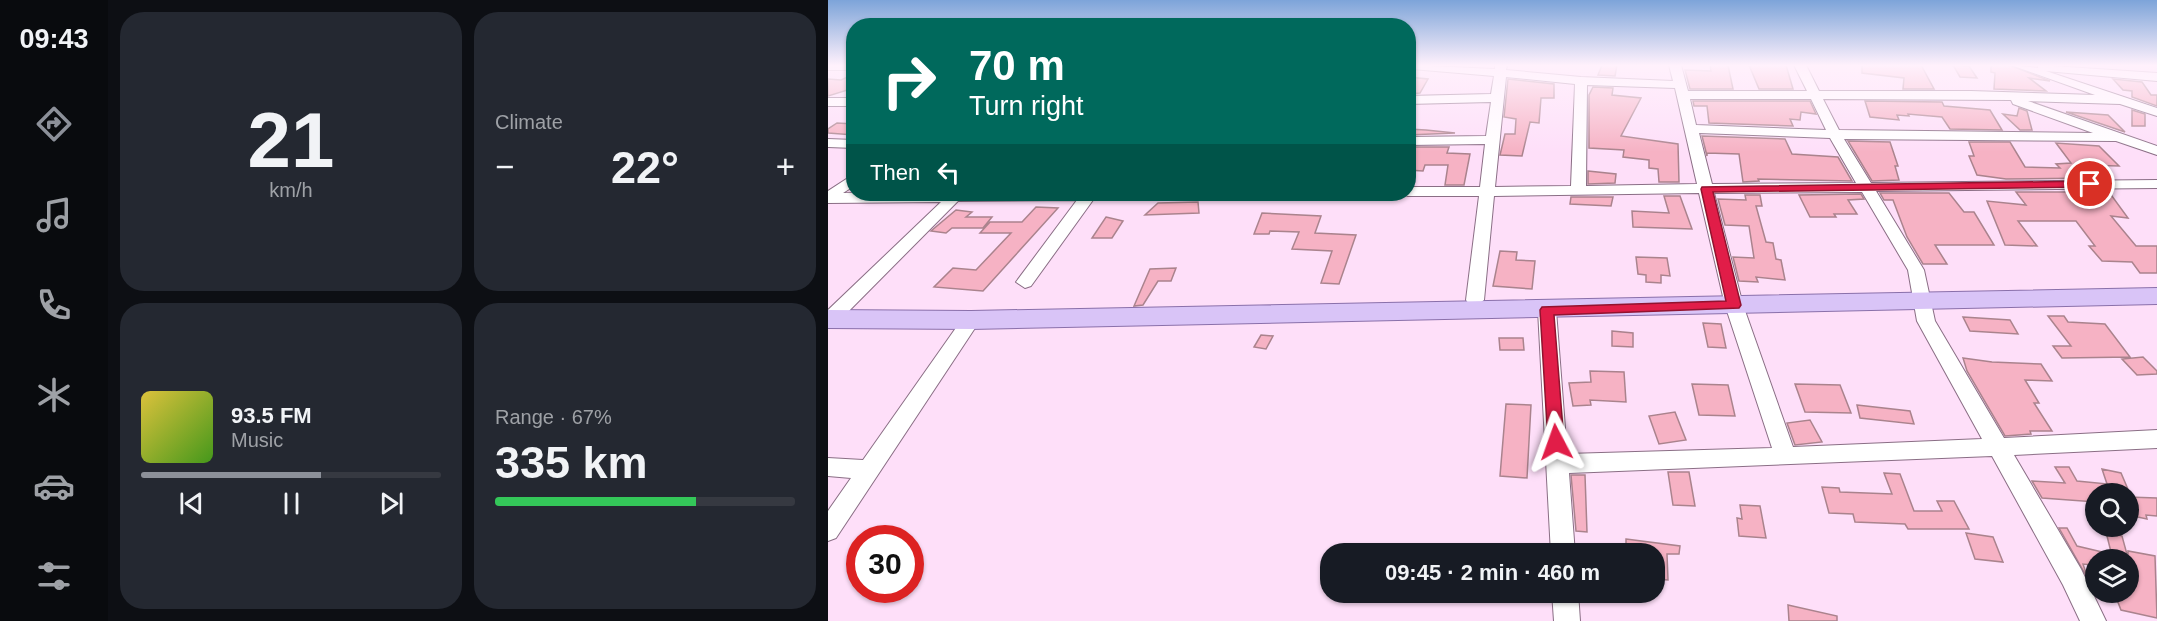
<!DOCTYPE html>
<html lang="en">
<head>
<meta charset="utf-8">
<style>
  :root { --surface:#171b24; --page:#242831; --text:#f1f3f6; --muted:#9ea1a6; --line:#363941; --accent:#8c9099 }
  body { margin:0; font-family:Helvetica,sans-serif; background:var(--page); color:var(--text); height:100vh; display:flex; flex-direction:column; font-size:22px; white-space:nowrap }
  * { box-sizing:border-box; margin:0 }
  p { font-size:20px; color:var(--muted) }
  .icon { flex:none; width:33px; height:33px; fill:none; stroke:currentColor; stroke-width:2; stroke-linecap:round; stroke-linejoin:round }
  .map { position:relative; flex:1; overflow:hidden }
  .sheet { display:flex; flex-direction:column; gap:12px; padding:12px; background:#0d0f14; width:720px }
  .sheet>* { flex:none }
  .guide { position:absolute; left:18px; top:18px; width:570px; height:183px; border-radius:24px; box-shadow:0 2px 4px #0004; background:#00695c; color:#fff; overflow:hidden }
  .fabs { position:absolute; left:1257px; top:483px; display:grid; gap:12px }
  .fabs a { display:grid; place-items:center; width:54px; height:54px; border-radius:50%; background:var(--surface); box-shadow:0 2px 4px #0004; font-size:30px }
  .speed { position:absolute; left:18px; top:525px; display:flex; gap:12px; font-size:30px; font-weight:700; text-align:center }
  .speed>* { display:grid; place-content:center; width:78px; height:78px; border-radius:50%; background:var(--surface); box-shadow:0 2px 4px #0004; line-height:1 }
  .speed .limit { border:9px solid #d22; background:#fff; color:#111 }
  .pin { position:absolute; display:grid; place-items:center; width:51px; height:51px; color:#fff; margin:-26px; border:3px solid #fff; border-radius:50%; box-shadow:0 2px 6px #0007 }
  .me { position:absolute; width:66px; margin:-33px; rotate:356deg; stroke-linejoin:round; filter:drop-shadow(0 0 4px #0008) }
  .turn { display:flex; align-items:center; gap:21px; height:126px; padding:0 24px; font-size:27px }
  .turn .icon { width:78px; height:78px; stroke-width:2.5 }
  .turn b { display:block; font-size:42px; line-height:51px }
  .then { display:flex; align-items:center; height:57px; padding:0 24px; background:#0003; gap:12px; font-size:22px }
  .big { font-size:45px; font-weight:700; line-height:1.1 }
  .sheet .tile { flex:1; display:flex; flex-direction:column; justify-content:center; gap:9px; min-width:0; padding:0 21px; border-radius:24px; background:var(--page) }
  .sheet .dial { align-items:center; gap:0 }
  .dial b { font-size:78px; line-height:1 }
  .song { display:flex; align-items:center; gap:18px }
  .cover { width:72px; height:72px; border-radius:9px; background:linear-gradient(135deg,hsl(50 70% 55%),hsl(100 70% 35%)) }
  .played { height:6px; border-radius:3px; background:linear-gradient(90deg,var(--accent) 60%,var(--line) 60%) }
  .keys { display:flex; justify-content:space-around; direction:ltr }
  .heat { display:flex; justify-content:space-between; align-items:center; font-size:33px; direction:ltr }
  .charge { height:9px; border-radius:4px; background:linear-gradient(90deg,#34c759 67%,var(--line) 0) }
  .sheet .tiles { flex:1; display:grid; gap:12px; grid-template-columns:repeat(2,1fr) }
  .trip { position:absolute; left:492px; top:543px; width:345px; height:60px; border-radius:24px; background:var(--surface); box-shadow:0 2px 4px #0004; font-weight:700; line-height:60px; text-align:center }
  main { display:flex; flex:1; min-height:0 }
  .tab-bar { display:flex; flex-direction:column; width:108px; justify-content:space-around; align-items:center; background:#090b0e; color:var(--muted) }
  .tab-bar .icon { width:42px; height:42px }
  .tab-bar .on { color:var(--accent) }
  .tab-bar b { font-size:27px; color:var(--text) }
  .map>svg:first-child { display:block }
</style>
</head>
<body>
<main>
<nav class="tab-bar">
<b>09:43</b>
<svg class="icon on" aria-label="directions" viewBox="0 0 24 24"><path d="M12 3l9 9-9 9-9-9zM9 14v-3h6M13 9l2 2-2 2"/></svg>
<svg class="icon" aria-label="music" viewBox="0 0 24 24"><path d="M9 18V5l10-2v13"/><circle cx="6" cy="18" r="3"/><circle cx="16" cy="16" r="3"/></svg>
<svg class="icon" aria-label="phone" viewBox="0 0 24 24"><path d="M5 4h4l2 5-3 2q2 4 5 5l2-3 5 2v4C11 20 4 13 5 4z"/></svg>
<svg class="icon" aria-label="climate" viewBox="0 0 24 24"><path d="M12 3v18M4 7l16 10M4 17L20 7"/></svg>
<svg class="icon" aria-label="car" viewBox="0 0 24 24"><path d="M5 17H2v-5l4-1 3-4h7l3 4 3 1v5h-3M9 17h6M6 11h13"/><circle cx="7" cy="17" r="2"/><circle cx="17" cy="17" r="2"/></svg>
<svg class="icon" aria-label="filters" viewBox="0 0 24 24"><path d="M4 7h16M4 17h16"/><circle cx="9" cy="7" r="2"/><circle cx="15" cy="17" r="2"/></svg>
</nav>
<section class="sheet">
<div class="tiles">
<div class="tile dial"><b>21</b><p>km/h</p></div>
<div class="tile"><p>Climate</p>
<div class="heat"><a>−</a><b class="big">22°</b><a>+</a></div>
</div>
<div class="tile">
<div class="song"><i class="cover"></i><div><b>93.5 FM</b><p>Music</p></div></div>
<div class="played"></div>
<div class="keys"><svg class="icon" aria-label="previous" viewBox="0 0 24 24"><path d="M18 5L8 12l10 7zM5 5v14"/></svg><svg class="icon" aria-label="pause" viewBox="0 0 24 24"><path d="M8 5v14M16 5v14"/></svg><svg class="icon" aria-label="next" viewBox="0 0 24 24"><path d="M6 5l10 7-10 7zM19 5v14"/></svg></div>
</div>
<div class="tile"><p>Range · 67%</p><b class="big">335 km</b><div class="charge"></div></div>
</div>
</section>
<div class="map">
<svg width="1329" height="621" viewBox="0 0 1329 621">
  <rect width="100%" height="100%" fill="#fedff9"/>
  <path fill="#f6b2c4" stroke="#aa838d" stroke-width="1.5" d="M774,65H789L787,76L770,75Z
    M882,65H900L905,89H862L857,70L883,71Z
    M921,65H958L965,89H931Z
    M1034,65H1093L1106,89H1075L1076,78L1034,73Z
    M1125,65L1141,66L1149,78L1132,77Z
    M1163,65H1181L1222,81L1201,78L1218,91L1166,89L1167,73L1163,72Z
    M26,74V88L0,96V79L13,80Z
    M580,77L600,79L592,93L580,94Z
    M680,79L726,84V98H713L711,123L702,122L694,156L672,155L677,134H687L688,119L676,117Z
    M1285,79L1314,82L1323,95H1329V106L1304,97V91L1295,90Z
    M765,87L785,88L784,95L813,98L793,136L850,144L851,182H831L830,169L821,168V160L795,157L796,150L761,148V95Z
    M865,101H982L988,114L973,112L972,120L962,119L965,126L881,123L879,106H866Z
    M1037,101L1114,102L1116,106L1162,110L1174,130L1122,129L1114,117L1080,114L1081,116L1069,115L1071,120L1042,117Z
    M1191,108L1199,111L1204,130H1192L1175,114L1189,116Z
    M1304,110L1317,114V126H1304Z
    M1238,112L1280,115L1297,132Z
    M9,123L26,124V135L0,133V129Z
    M580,129L598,130L627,133L580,135Z
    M874,136L957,139L964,154L1010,157L1024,181L930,179L931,181L915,182L911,154L879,153V156Z
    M1020,141L1062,142L1070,166H1067L1071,180L1044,181Z
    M1141,142H1182L1197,167L1232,168L1228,164L1243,163L1228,143L1271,146L1291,166L1251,165L1262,178L1178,179L1149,175L1141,156H1146Z
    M580,147H621L619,153L642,154L636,185H617L620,165H597L595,171L580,170Z
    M760,171L788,174L787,183L760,184Z
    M1188,192H1281L1300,218L1283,216L1308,246H1329V273H1312L1304,262L1274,261L1261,246H1267L1248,221H1190L1209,246L1177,245L1159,201L1198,205Z
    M1052,193H1121L1136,212H1146L1166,245H1107L1119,264H1095L1079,237L1065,200H1056Z
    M1033,194L1036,199L1020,200L1029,214H1006L1008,217H982L971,195Z
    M917,195H932L934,206H928L938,242L945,243L948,259L953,260L957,280L928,277L930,282L911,281L905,257L926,258L921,226L897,225L890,199L918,200Z
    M836,196H852L864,229L805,227L804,211L841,213Z
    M743,197H785L783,206L742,204Z
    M370,202L371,213L317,215L330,203Z
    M208,207L230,208L155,291L106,287L125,268L148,270L183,233H152L162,222H194Z
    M128,210L144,212L138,217H164L155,228H124L118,233L103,231Z
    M434,213L493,216L487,233L528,235L511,284L493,283L504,251L464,249L471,232L442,231L441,234H426Z
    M278,217L295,221L284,238H264Z
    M672,251L689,252L688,260L707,261L704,289L665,286Z
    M808,257L839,258L842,276L833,275V283L818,282V275L810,274Z
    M348,268L343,281H330L315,305L306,306L322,269Z
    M1220,316H1236L1240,322L1277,324L1302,357L1234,358L1225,346H1243Z
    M1135,317L1182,320L1190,334L1142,331Z
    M875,323L893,324L898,348L880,347Z
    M784,331L805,333V347L784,346Z
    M433,335L445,336L438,349L426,347Z
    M671,338H695L696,350H672Z
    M1315,357L1329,371V374L1309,375L1294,359Z
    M1135,358L1164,362L1213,364L1224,381L1197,380L1211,403H1206L1224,431H1202L1203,434L1177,436L1139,371Z
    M762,371L796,372L798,402L762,400L763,405L745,406L741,383L763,382Z
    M864,384L900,385L907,416L871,415Z
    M967,384L1012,385L1023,413L977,412Z
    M678,404L703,405L699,478L672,476Z
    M1029,405L1082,411L1086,424L1032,418Z
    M847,412L858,440L831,444L821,416Z
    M982,420L994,442L967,445L959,423Z
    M1227,467H1241L1249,481L1279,484L1274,469L1293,473L1302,494H1268V502L1214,498L1204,481L1237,483Z
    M840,472H861L867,506L845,505Z
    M1056,473L1072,474L1086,511H1114L1109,501H1126L1141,529H1080L1077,524L1027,522L1025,514L1001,513L994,487L1011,488L1012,492L1064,494Z
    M743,475H757L759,532L748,531Z
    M1300,497L1329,498V516L1318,515L1319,519L1300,515Z
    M912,505L932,506L938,538L911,536L909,518L914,519Z
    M1231,528H1239L1249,546L1283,554L1282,560H1263L1265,565L1255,564L1260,579Z
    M1278,532L1294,536L1300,558V551L1327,556L1329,618L1293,610L1286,592H1300V560H1285Z
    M1138,533L1165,537L1175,562L1147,559Z
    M798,539L852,546L851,554H839L840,580L826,579V554H798Z
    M960,605L1009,616V621H961Z"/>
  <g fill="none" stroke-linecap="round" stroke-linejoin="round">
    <defs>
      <path id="minor" d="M0,65H26V70H0Z
        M580,65L667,69V65H679L678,70L753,77L845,81L841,65H853L860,91H979L966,65H978L991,91H1143L1267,95L1183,65L1210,68V65L1329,73V81L1218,71L1329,108V116L1292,104L1200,101L1329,146V155L1288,141L1016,139L1043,183L1329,180V188L1048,191L1096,270L1107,321L1176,438L1329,430V448L1186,455L1253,569L1278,621H1252L1235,585L1164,456L741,473L747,554H723L710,310L713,306H725L728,310L739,454L944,448L897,305L871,193L666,196L656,300L647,306L641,304L638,300L651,196H580L574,194H580V187H652L657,144L580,145V137L658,136L663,102L580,104V96L663,94L666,76L584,69ZM678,77L747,84L743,186L667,187ZM759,85L847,88L869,184L758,186ZM862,99H983L998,130L868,125ZM995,99L1183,100L1185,104L1265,133L1011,130ZM871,133L1002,138L1028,183L884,184ZM1034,192L1080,270L1089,321L1154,439L965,447L915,305L886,193Z
        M0,98H26V106H0Z
        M0,139L26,140V148L0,147Z
        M26,174V186L15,193L481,194L473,199L265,200L203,286L197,288L188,282L249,200L130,201L6,326L0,327V310L113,202L0,203V191Z
        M143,314L149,315L152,320L149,325L8,538L0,541V511L23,478L0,476V458L35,460L137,315Z
        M724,592H750L752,621H726Z"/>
      <path id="major" d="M1329,288V304L143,329L0,328V310L143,311Z"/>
    </defs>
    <use href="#minor" stroke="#8a6e85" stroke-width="2"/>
    <use href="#major" stroke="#8a70aa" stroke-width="2"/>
    <use href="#minor" fill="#fff" fill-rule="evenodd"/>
    <use href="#major" fill="#d9c4f7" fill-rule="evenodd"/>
  </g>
  <linearGradient id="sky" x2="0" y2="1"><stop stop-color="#7da4d9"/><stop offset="0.43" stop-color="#fff1fc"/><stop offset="1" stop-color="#fff1fc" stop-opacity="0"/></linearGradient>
  <rect width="1329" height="152" fill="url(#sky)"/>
  <path fill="#e11d48" stroke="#92132f" stroke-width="1.5" d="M1262,181L1266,182V187L885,192L913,305L911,308L726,315L736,442L733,446H722L720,442L712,310L714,307L898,301L873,189L874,187Z"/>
</svg>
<div class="fabs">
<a><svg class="icon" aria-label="search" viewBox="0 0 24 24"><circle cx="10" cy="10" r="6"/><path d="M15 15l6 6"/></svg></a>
<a><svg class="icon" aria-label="layers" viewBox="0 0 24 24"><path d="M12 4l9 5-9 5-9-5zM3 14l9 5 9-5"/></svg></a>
</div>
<div class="speed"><div class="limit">30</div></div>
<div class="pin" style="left:1262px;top:184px;background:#d93025"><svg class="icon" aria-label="arrive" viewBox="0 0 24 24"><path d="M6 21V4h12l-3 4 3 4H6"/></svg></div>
<svg class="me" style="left:728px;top:442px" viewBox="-20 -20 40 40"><path d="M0-17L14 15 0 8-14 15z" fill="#e11d48" stroke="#fff" stroke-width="4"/></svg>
<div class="trip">09:45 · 2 min · 460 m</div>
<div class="guide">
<div class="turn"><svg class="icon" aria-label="right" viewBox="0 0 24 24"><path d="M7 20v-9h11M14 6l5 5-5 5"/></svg><div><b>70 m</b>Turn right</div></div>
<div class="then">Then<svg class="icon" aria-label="left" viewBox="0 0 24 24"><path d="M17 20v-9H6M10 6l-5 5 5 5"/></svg></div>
</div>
</div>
</main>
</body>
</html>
